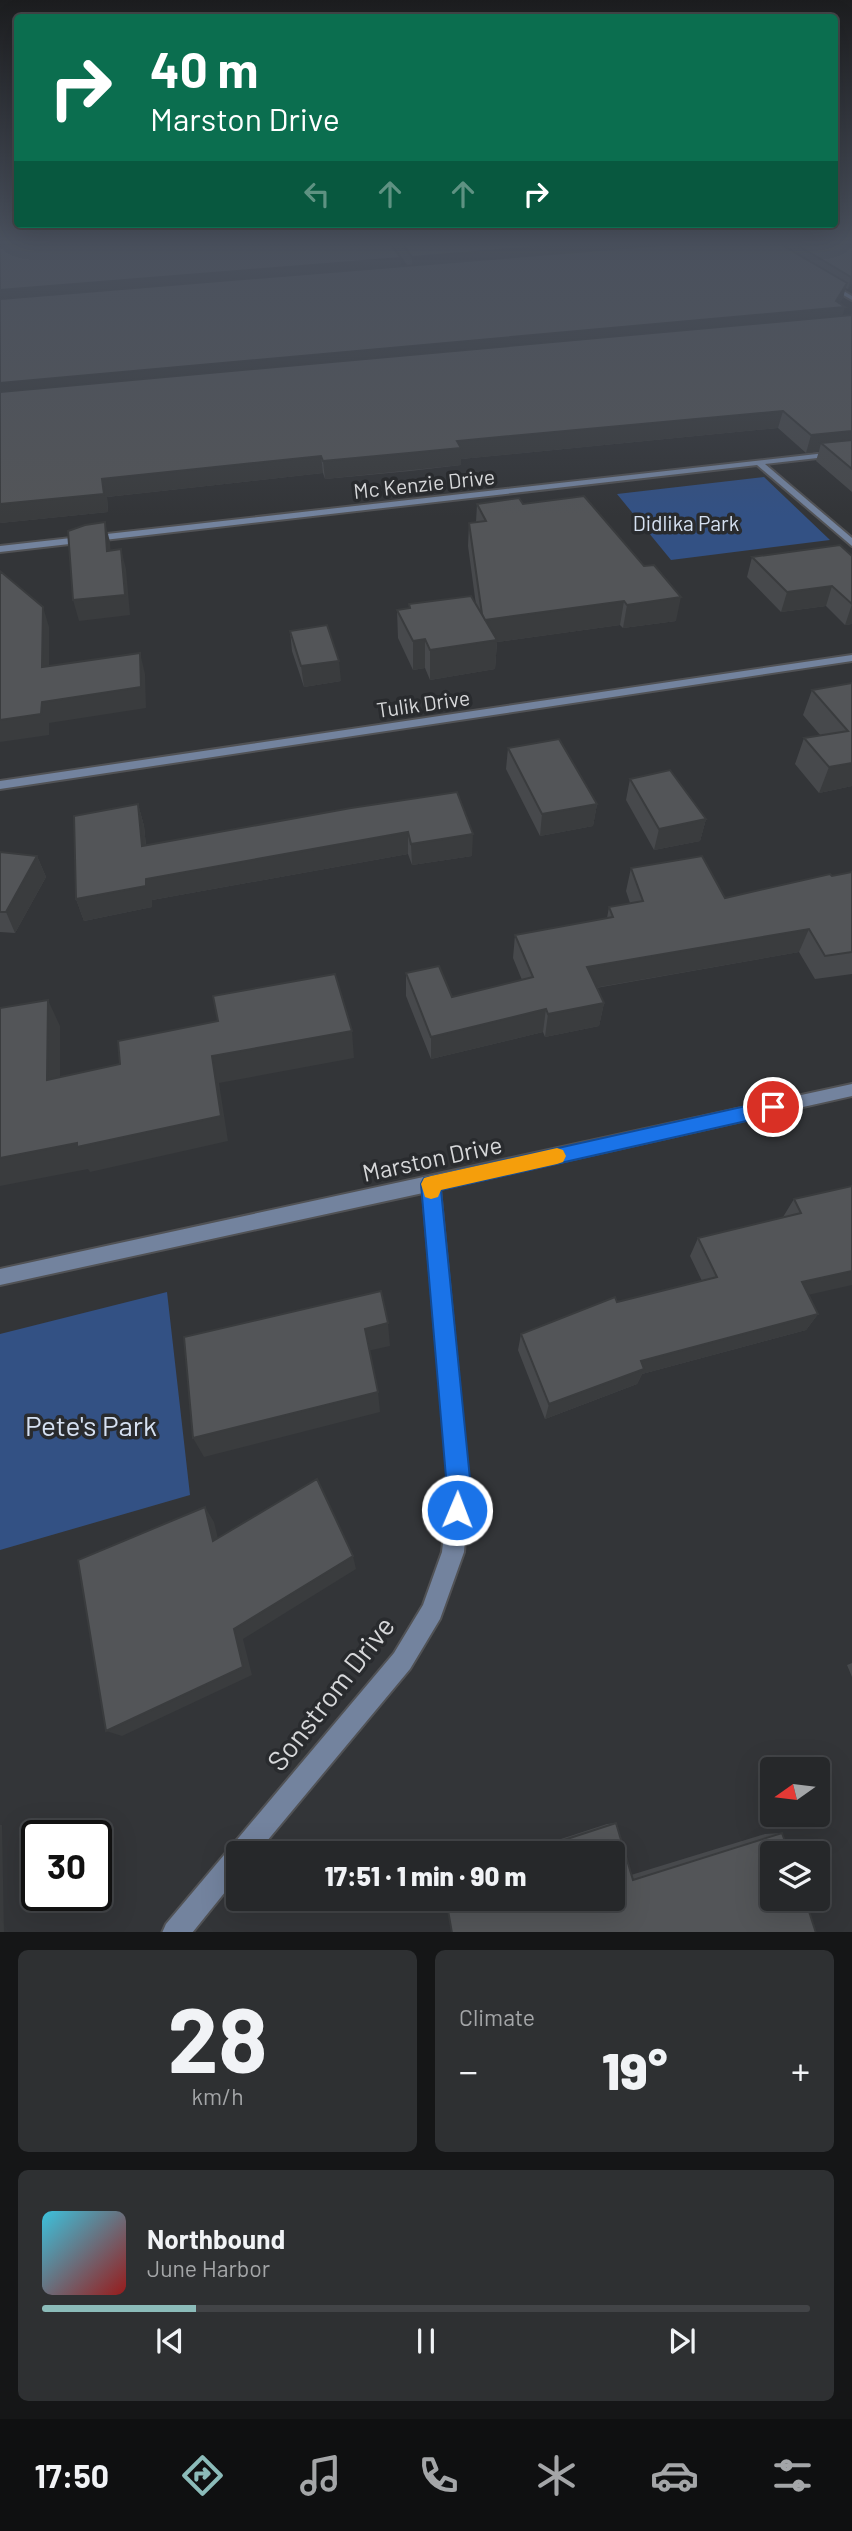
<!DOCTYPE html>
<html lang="en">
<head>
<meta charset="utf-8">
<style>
  :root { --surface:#26282a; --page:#2e3032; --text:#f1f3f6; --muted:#a4a6a8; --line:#424447; --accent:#8bbbb9 }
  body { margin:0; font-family:Barlow,sans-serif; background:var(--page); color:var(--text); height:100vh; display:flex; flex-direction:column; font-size:26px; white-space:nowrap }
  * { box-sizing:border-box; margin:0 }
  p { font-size:23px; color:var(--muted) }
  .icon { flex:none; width:38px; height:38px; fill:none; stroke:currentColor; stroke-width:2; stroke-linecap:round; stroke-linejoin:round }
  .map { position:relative; height:1932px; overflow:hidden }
  .side { display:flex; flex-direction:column; gap:18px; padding:18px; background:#151617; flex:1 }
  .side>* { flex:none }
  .banner { position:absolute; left:14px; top:14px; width:824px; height:214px; border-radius:7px; box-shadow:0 7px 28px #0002,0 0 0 2px var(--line); background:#0b6e4f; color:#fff; overflow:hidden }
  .needle { width:46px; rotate:256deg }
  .buttons { position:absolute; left:760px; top:1757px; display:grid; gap:14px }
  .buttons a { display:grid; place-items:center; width:70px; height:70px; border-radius:7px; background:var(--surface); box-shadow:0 7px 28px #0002,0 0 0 2px var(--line); font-size:35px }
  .speed { position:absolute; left:21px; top:1820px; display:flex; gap:14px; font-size:35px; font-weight:700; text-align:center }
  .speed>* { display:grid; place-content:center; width:91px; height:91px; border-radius:50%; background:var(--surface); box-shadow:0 7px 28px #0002,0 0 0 2px var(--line); line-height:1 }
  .speed .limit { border:4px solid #111; border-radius:10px; background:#fff; color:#111 }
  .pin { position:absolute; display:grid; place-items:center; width:60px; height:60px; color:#fff; margin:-30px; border:4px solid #fff; border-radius:50%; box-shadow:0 2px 7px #0007 }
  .me { position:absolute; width:77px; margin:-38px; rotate:1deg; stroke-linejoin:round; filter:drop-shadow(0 0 5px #0008) }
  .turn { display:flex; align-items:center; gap:24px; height:147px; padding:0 21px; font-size:32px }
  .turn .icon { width:91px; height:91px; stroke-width:2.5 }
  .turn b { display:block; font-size:49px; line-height:60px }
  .lanes { display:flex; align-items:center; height:66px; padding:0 21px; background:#0003; justify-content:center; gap:35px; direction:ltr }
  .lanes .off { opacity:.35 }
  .big { font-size:52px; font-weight:800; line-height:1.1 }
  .side .tile { flex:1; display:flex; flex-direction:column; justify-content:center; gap:10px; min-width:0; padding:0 24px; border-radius:10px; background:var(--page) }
  .side .dial { align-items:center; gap:0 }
  .dial b { font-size:91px; line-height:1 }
  .song { display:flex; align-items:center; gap:21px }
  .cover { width:84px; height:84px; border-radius:10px; background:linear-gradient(135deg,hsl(190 70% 55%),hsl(0 70% 35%)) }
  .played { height:7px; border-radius:4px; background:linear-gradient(90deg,var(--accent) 20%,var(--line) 20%) }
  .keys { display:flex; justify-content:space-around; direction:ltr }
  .heat { display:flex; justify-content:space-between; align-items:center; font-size:38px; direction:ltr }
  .side .tiles { flex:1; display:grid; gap:18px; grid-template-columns:1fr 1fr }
  .tile:last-child { grid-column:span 2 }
  .trip { position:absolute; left:226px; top:1841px; width:399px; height:70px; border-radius:7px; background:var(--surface); box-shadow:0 7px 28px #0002,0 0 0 2px var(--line); font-weight:800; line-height:70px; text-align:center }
  .tab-bar { display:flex; height:112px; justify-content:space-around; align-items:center; background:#0f1011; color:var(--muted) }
  .tab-bar .icon { width:49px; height:49px }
  .tab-bar .current { color:var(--accent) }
  .tab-bar b { font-size:32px; color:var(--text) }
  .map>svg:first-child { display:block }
</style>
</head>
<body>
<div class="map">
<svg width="852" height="1933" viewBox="0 0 852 1933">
  <rect width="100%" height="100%" fill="#333538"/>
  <path fill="#335184" d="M764,477L830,540L671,560L617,494Z
    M167,1292L190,1495L0,1550V1334Z"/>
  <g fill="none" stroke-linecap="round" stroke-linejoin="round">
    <defs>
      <path id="minor" d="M826,283H830L852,296V300L826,285Z
        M852,450V454L765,464L852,538V546L757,465L0,552V546Z
        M852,655V661L0,789V781Z
        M852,1084V1096L440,1189L469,1489L464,1552L440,1619L410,1669L257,1853H238V1876L192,1933H162L166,1924L394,1653L423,1605L442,1552L449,1489L423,1193L0,1285V1269Z"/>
    </defs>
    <use href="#minor" stroke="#515255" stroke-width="4"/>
    <use href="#minor" fill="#73839e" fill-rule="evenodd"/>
  </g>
  <path fill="#47494c" d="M0,245L401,267L408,266L392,245H782L785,247V245H852V283L848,289L845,288L843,298L839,303L843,316L852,315V492L816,461L819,451L806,453L778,428L461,459V465L410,471L325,479L323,473L107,497L108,512L0,523Z
    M477,504H523L676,621L623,628L620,625L497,642L495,669L430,680L425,668L413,670L398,638L397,610L409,608V604L476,605L468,546L469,523L476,522Z
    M852,556V624L845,625L826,606L781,612L747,577L752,557Z
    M290,631L341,681L304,687L292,651Z
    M852,683V786L819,793L795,764L804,738L821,736L803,715L812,690Z
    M508,748L597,804L593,826L540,836L506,769Z
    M630,779L706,819L700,841L654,850L626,800Z
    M138,804L144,826L146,846L351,808L472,856L412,865L408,854L152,900V907L84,921L76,899Z
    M0,852L37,856L46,877L15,933L0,932Z
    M631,868L725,898L852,872V974L815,979L799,952L596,988L604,1003L599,1026L545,1037L543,1032L431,1059L406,996V973L452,997L522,980L513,958L515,935L607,918L609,907L630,903L626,891Z
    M852,1186L808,1295L818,1314L806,1330L642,1374L637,1384L545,1419L518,1350L521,1334L617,1302L702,1281L690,1256L698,1238L783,1217L794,1199Z
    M852,1663V1677L847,1665Z
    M616,1823L631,1875L765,1834L782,1833L772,1899H445L612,1853H518L607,1824Z"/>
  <path fill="#3a3c3e" d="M560,245H731L412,271V257Z
    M401,258V272L0,305V290Z
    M852,276V283L848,289L851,277Z
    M847,283L843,298L837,308L845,307L841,322L0,400V383L836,301Z
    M783,411L778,428L461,459V465L325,479L323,461L457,441Z
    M852,431V448L821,443L819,451L806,453L811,435Z
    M321,456L323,473L107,497L108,512L0,523V504L102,479Z
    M105,522L110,542L112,571L107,551Z
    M121,549L126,569L130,615L79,621L73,600Z
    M832,586L826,606L781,612L787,592Z
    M681,597L676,621L623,628L627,605Z
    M624,601L620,625L497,642L495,669L430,680V650L482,620Z
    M852,604V624L845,625Z
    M43,607L49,627V688L42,667Z
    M425,639V668L413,670V641Z
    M140,653L145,674L146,708L49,723V735L0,742V720L42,702Z
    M339,661L341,681L304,687L301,666Z
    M852,763V786L819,793L829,767Z
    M138,804L144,826L148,868L142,846Z
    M597,804L593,826L540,836L542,814Z
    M706,819L700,841L654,850L659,829Z
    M408,832V854L152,900V907L84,921L76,899L146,879Z
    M473,834L472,856L412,865L411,844Z
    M37,856L46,877L15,933L6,912Z
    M809,929L799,952L582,990L587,967Z
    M48,1000L60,1026V1106L47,1080Z
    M604,1003L599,1026L545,1037L548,1014Z
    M546,1009L543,1032L431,1059V1037Z
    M352,1031L354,1058L219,1083L228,1141L90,1172L88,1169L0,1186V1158L212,1056Z
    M852,1271V1285L790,1299L802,1282Z
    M818,1314L806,1330L642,1374L637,1384L545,1419L549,1404L641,1361Z
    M388,1323L390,1346L367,1351L365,1329Z
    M378,1392L380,1412L204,1457L193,1438Z
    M205,1507L214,1522L222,1555L213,1541Z
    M353,1556L356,1569L243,1639L252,1675L122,1736L106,1731L234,1629Z
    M0,1825H2L4,1933H0Z"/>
  <path fill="#535558" stroke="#3a3c3e" stroke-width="2" d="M0,245H391L401,258L0,290Z
    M403,245H560L412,257Z
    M662,245H782L847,283L836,301L845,307L0,383V299Z
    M797,245H852V276L851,277Z
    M852,315V431L811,435L783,411L457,441L461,448L409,453L323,461L321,456L102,479L104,494L0,504V392Z
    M852,440V469L821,443Z
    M584,496L644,566L654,565L681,597L627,605L624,601L485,620L482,614L469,523L486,521L477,504L519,498L523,504Z
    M105,522L107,551L121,549L125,595L73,600L68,531L85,525Z
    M840,545L852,556V604L832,586L787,592L752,557Z
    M0,571L43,607L42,667L140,653L141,687L42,702L41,714L0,720Z
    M471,596L497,640L430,650L425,639L413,641L397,610L410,608L409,604Z
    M327,625L339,661L301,666L290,631Z
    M852,683V763L829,767L804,738L848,731L812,690Z
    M559,739L597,804L542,814L508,748Z
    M670,770L706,819L659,829L630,779Z
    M457,792L473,834L411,844L408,832L146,879V886L76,899L74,816L138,804L142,846L351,808Z
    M0,852L37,856L6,912H0Z
    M702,856L725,898L830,874L832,876L852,872V952L825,956L809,929L587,967L604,1003L548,1014L546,1009L431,1037L406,973L439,966L452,997L533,977L515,935L613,917L609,907L643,901L631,868Z
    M335,974L352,1031L212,1056L221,1116L77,1147V1143L0,1158V1008L48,1000L47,1080L120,1064L118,1041L218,1021L213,996Z
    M852,1186V1271L802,1282L818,1314L641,1361L644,1369L549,1404L521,1334L615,1297L617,1302L717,1277L698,1238L801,1213L794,1199Z
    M381,1291L388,1323L365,1329L378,1392L193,1438L184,1337Z
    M317,1479L353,1556L234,1629L243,1667L106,1731L78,1560L205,1507L213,1541Z
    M616,1823L633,1880L782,1833L789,1853H772V1899H805L816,1933H452L446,1899H612V1853H524Z"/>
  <linearGradient id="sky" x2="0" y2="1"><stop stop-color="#1c1d1f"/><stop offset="0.47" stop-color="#4a515e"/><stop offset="1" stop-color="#4a515e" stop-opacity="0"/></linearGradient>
  <rect width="852" height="516" fill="url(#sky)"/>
  <path fill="#1a73e8" stroke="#114b97" stroke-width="2" d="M773,1100L779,1102L782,1107L779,1113L773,1115L441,1190L471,1489L465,1518L457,1522L449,1518L445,1510L447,1489L421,1184L424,1178Z"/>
  <path fill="#f59e0b" d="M557,1148L563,1150L566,1156L563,1162L557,1164L441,1190L438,1197L431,1199L425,1197L421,1184L424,1178L431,1176Z"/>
  <g text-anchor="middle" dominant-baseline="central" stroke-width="7" stroke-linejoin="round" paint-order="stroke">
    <g font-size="21" fill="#d7d8da" stroke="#292b2e">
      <text transform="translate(424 483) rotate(-6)">Mc Kenzie Drive</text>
      <text transform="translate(423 703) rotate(-8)">Tulik Drive</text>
    </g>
    <g font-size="21" fill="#d6e1f2" stroke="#292b2e">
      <text x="686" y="522">Didlika Park</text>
    </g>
    <g font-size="24" fill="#d7d8da" stroke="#292b2e">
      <text transform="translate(432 1158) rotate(-12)">Marston Drive</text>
    </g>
    <g font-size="28" fill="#d6e1f2" stroke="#292b2e">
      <text x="91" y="1425">Pete's Park</text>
    </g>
    <g font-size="28" fill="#d7d8da" stroke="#292b2e">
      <text transform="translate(330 1693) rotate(-52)">Sonstrom Drive</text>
    </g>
  </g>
</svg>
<div class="buttons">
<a><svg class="needle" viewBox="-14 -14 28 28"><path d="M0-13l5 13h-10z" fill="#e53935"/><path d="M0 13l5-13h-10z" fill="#a4a6a8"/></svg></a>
<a><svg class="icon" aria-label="layers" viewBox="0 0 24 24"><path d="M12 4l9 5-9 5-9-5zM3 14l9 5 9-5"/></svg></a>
</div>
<div class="speed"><div class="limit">30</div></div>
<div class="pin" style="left:773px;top:1107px;background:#d93025"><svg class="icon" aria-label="arrive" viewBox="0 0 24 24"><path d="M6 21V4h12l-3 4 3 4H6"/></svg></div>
<svg class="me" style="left:457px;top:1510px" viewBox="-20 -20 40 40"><circle r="17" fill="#1a73e8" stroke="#fff" stroke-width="3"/><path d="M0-11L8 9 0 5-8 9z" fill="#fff"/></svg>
<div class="trip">17:51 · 1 min · 90 m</div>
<div class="banner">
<div class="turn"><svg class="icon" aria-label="right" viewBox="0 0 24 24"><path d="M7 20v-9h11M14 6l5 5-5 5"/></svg><div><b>40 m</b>Marston Drive</div></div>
<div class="lanes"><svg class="icon off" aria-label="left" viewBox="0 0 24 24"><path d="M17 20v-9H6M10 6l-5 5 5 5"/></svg><svg class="icon off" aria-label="ahead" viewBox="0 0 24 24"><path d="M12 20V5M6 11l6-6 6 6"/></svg><svg class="icon off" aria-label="ahead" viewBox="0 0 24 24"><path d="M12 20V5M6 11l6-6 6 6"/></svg><svg class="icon" aria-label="right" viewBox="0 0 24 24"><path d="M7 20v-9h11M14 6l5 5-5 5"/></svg></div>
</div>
</div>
<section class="side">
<div class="tiles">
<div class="tile dial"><b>28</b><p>km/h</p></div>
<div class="tile"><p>Climate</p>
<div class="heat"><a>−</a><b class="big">19°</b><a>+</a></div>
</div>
<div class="tile">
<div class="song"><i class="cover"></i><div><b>Northbound</b><p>June Harbor</p></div></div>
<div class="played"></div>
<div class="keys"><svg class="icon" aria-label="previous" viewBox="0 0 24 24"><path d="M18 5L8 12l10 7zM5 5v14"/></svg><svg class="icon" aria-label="pause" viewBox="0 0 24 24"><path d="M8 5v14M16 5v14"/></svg><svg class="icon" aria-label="next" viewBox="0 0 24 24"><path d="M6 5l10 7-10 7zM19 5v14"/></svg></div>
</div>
</div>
</section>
<nav class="tab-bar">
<b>17:50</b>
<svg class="icon current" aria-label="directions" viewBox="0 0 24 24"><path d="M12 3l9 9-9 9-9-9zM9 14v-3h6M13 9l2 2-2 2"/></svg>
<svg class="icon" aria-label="music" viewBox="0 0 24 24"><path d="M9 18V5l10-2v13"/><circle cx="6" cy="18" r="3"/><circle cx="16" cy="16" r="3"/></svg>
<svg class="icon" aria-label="phone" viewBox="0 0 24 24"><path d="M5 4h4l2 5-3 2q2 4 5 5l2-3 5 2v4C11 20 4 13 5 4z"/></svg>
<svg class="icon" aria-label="climate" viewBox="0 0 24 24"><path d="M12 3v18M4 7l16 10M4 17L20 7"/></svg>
<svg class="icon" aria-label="car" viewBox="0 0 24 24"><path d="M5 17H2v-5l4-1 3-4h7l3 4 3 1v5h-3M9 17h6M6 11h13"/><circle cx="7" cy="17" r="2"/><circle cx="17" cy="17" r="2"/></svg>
<svg class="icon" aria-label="filters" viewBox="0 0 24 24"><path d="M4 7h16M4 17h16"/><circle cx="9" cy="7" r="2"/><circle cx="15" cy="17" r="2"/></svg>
</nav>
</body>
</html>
